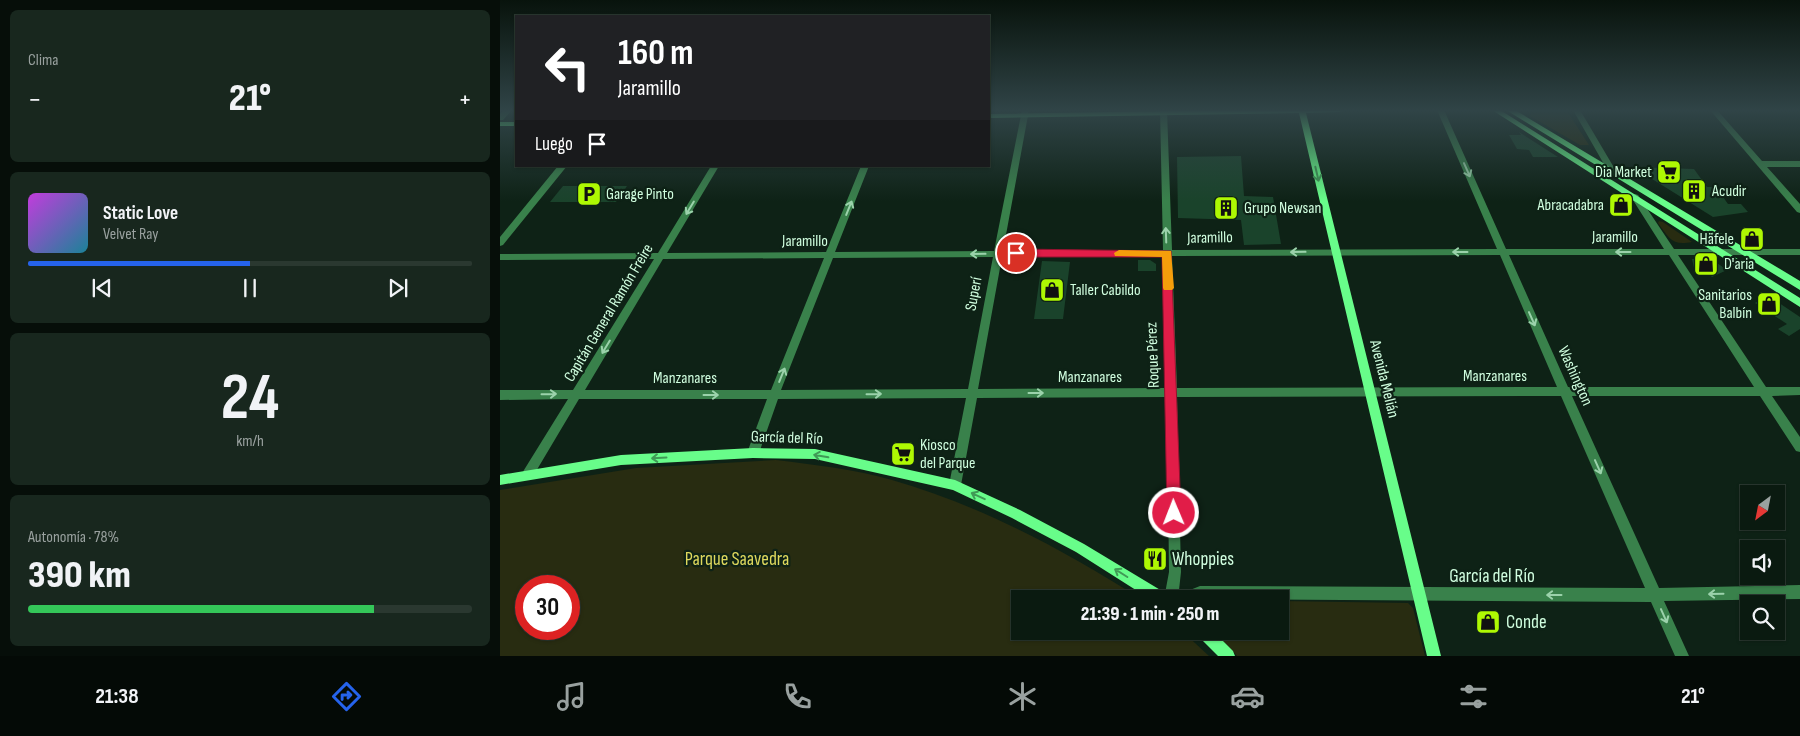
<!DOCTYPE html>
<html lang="es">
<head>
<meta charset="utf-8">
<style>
  :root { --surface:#0a1a10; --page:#18271e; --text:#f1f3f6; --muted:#99a19f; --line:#2a3830; --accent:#2563eb }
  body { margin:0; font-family:"Sofia Sans Condensed",sans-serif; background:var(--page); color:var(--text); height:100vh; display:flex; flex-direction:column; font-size:19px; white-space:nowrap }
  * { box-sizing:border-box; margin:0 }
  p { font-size:16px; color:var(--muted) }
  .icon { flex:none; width:28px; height:28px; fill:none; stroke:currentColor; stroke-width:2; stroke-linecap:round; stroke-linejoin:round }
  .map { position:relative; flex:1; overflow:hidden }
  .panel { display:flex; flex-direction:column; gap:10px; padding:10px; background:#060e09; width:500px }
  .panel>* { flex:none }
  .top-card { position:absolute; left:15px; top:15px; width:475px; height:152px; border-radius:0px; box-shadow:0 1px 4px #0004,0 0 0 1px var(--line); background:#202124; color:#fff; overflow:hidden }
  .needle { width:32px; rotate:212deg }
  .controls { position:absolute; left:1240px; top:485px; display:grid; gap:10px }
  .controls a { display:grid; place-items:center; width:45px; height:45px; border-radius:0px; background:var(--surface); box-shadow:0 1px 4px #0004,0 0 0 1px var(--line); font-size:25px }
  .speed { position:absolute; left:15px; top:575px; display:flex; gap:10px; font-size:25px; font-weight:700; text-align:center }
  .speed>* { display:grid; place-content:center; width:65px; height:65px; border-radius:50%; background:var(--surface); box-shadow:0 1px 4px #0004,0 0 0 1px var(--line); line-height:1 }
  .speed .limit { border:8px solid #d22; background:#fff; color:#111 }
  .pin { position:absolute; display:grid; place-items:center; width:42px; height:42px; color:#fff; margin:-21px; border:2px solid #fff; border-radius:50%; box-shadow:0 1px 5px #0007 }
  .me { position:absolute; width:55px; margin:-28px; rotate:359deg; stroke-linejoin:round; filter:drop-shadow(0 0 4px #0008) }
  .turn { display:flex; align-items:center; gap:18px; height:105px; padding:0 20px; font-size:22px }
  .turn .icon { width:65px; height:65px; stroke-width:2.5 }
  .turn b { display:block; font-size:35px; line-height:42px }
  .then { display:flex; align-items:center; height:48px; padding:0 20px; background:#0003; gap:10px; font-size:19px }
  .big { font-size:38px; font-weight:800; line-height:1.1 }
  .panel .card { flex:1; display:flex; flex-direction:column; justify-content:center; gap:8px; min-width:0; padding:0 18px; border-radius:8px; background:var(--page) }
  .panel .dial { align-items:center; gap:0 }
  .dial b { font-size:65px; line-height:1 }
  .song { display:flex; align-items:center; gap:15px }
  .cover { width:60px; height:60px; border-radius:8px; background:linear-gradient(135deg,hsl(290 70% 55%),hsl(190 70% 35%)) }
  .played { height:5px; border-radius:2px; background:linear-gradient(90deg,var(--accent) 50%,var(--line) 50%) }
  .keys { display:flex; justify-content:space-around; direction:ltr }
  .heat { display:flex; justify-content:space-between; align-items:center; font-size:28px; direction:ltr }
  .charge { height:8px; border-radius:4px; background:linear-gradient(90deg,#34c759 78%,var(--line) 0) }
  .trip { position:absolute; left:511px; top:590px; width:278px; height:50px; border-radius:0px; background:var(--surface); box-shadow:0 1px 4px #0004,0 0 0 1px var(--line); font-weight:800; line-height:50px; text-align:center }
  .menu { display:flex; height:80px; justify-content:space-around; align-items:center; background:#040a06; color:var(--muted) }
  .menu .icon { width:35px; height:35px }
  .menu .selected { color:var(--accent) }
  .menu b { font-size:22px; color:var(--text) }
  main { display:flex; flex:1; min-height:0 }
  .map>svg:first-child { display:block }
</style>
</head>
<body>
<main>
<section class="panel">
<div class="card"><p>Clima</p>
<div class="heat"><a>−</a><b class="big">21°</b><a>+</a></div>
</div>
<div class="card">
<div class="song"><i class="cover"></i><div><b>Static Love</b><p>Velvet Ray</p></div></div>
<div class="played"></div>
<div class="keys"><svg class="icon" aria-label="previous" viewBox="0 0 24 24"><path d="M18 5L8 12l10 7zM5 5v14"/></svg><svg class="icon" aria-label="pause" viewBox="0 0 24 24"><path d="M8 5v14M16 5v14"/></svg><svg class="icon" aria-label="next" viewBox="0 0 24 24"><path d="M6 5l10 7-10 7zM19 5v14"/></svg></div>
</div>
<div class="card dial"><b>24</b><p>km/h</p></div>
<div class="card"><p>Autonomía · 78%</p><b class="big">390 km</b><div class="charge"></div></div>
</section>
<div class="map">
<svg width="1300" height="656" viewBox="0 0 1300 656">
  <rect width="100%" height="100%" fill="#0e2216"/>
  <path fill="#282c11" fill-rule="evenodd" d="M1032,111H1067L1089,145H1080L1030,116Z
    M1159,221L1163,222L1192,242C1172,246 1169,238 1158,223Z
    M276,460C315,465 355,469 392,480C480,505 564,550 641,599H520V631H682L709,656H0V490L136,468ZM69,586V629H26V586Z
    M780,601L908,603L913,608L925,656H737L714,631H780Z"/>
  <path fill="#1a432b" d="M1019,132L1047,150L1058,157H1033L1029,150L1017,149L1009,135H1021Z
    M741,156L744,196L773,197L781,244L744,245L741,220L678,218L677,157Z
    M1133,167L1194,169L1207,187H1216L1228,204H1241L1248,212L1213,217Z
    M63,186H127L116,202H50Z
    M1206,258L1214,261L1227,270L1212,277L1204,269L1194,268L1192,259Z
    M638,260H650L656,264V271H638Z
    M542,261L570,262L563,319H534Z
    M1267,295L1300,317V329L1289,336L1278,329L1287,324L1255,303Z"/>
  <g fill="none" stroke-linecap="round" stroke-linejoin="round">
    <path fill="#39814b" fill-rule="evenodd" d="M4,110H12L3,120H0V114Z
      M522,110H529L503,251L663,250L660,110H667L672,250L997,249L937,110H944L1006,249H1164L1131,197L1135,194L1138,195L1174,249H1300V255H1178L1266,387H1300V395L1272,396L1300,437V452L1296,451L1260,396H1072L1159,588L1300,585V599L1164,601L1189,656H1175L1151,602L679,599L680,594L700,586L1145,588L1061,396L677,397L681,572L678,599H664L669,572L667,397L477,398L461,485L459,489L455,490L451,489L449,485L466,398L278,399L259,453L257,457L253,458L249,457L247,453L267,399H79L32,478L28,479L24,478L22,474L24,470L68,399L0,400V390H73L154,259L0,260V254L158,253L211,166H219L167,253L326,252L361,166H369L335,252L494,251ZM1000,255L1057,387L677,388L672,256ZM1009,255H1169L1254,387H1068ZM663,256L667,388L478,389L502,257ZM493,257L468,389L281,390L333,258ZM324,258L271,390H85L163,259Z
      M1073,110H1080L1116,171L1115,173H1109Z
      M1210,110H1217L1262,161H1300V167H1267L1300,204V213L1297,212Z
      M58,166H67L3,245L0,246V237Z"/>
    <path fill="#68fd8a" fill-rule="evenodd" d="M734,110H844L840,112L806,113L941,656H927L799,113L489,118V114Z
      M992,110H1000L1300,298V307Z
      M1006,110H1015L1300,281V290Z
      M0,122H16V126H0Z
      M253,448L315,449L455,480L520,510L584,544L667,594L668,599H650L576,552L512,518L453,490L315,459L253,458L121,465L0,485V475L121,455Z
      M696,631H713L733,651L735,656H718L698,636Z"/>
  </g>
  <defs><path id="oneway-shaft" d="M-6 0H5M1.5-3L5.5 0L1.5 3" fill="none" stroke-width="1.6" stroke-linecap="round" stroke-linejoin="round" transform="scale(1.25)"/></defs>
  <g stroke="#9bd2ab">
    <use href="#oneway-shaft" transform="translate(967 170) rotate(66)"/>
    <use href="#oneway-shaft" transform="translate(190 208) rotate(121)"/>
    <use href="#oneway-shaft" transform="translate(349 208) rotate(-68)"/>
    <use href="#oneway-shaft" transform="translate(666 235) rotate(-92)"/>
    <use href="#oneway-shaft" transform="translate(798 252) rotate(179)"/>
    <use href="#oneway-shaft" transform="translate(960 252) rotate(-180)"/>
    <use href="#oneway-shaft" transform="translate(1123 252) rotate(180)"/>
    <use href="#oneway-shaft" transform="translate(478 254) rotate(179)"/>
    <use href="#oneway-shaft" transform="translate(1032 319) rotate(66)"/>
    <use href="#oneway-shaft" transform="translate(106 347) rotate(121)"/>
    <use href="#oneway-shaft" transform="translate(282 375) rotate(-68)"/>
    <use href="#oneway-shaft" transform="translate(536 393)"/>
    <use href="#oneway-shaft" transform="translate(49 394) rotate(-1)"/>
    <use href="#oneway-shaft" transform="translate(374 394) rotate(-1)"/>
    <use href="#oneway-shaft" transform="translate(211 395)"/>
    <use href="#oneway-shaft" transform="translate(1098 467) rotate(66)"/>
    <use href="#oneway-shaft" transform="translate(1216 594) rotate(179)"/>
    <use href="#oneway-shaft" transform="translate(1054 595) rotate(-180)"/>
    <use href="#oneway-shaft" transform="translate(1164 616) rotate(66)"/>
  </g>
  <g stroke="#409a56">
    <use href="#oneway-shaft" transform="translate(817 174) rotate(77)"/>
    <use href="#oneway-shaft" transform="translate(321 456) rotate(-170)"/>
    <use href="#oneway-shaft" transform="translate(159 458) rotate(177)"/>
    <use href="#oneway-shaft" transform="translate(478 496) rotate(-155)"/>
    <use href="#oneway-shaft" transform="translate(621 573) rotate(-148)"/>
  </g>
  <linearGradient id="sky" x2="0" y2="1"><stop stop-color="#08130c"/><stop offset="0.55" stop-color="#304447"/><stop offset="1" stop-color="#304447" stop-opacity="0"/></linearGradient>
  <rect width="1300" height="201" fill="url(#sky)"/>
  <path fill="#e11d48" stroke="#92132f" d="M516,249L671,251L681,513L679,517L674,519L669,517L667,513L662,257H516L511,253Z"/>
  <path fill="#f59e0b" d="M619,250L671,251L674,288L672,290H664L663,288L662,257L615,256L614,253Z"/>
  <defs>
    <symbol id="supermarket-square" viewBox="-11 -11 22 22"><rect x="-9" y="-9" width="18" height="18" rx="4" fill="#aef803" stroke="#0e2216"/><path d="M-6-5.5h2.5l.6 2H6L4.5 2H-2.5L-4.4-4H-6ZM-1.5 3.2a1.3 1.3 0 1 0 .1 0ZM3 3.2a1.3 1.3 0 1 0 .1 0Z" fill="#111"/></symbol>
    <symbol id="building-square" viewBox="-11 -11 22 22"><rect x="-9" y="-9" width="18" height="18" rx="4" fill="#aef803" stroke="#0e2216"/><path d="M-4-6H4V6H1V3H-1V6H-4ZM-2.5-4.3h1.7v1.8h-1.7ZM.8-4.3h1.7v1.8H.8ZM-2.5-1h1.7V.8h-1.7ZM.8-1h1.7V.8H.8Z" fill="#111"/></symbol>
    <symbol id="parking-square" viewBox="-11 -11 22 22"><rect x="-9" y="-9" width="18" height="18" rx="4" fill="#aef803" stroke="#0e2216"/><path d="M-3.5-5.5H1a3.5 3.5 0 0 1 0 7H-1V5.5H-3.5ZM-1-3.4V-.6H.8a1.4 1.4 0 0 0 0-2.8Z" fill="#111"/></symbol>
    <symbol id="shop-square" viewBox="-11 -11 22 22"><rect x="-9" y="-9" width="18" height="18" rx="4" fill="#aef803" stroke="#0e2216"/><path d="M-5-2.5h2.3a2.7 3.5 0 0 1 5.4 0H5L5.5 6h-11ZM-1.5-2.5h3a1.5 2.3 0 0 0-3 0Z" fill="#111"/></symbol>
    <symbol id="restaurant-square" viewBox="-11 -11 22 22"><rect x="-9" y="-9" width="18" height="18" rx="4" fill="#aef803" stroke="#0e2216"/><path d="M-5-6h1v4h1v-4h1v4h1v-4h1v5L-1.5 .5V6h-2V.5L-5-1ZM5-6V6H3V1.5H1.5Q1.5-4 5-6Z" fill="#111"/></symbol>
  </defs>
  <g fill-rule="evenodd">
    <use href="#supermarket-square" x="1155" y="158" width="28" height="28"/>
    <use href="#building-square" x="1180" y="177" width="28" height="28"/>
    <use href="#parking-square" x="75" y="180" width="28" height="28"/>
    <use href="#shop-square" x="1107" y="191" width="28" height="28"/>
    <use href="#building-square" x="712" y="194" width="28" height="28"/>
    <use href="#shop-square" x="1238" y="225" width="28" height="28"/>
    <use href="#shop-square" x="1192" y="250" width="28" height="28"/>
    <use href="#shop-square" x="538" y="276" width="28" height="28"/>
    <use href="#shop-square" x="1255" y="290" width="28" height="28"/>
    <use href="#supermarket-square" x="389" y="440" width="28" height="28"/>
    <use href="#restaurant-square" x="641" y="545" width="28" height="28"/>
    <use href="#shop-square" x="974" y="608" width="28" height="28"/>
  </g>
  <g text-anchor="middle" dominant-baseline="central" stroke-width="4.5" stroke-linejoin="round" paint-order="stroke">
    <g font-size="16" fill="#d0fedf" stroke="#0e2216" text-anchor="start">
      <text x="1152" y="172" text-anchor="end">Dia Market</text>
      <text x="1212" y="191">Acudir</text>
      <text x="106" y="194">Garage Pinto</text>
      <text x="1104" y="205" text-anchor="end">Abracadabra</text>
      <text x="744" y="208">Grupo Newsan</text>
      <text x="1234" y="239" text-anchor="end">Häfele</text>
      <text x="1224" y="264">D'aria</text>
      <text x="570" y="290">Taller Cabildo</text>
      <text x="1252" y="295" text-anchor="end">Sanitarios<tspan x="1252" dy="18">Balbín</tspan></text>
      <text x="420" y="445">Kiosco<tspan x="420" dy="18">del Parque</tspan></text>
    </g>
    <g font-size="16" fill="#d0fedf" stroke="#0e2216">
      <text x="1115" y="237">Jaramillo</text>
      <text transform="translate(710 238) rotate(-1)">Jaramillo</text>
      <text x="305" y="241">Jaramillo</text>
      <text transform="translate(474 294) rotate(-79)">Superí</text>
      <text transform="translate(109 313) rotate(-59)">Capitán General Ramón Freire</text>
      <text transform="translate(653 355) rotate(-92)">Roque Pérez</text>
      <text x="995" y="376">Manzanares</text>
      <text transform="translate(1075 376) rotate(66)">Washington</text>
      <text x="590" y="377">Manzanares</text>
      <text x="185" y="378">Manzanares</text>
      <text transform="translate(884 379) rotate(76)">Avenida Melián</text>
      <text transform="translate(287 438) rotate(2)">García del Río</text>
    </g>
    <g font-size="19" fill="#ded85d" stroke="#0e2216">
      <text x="237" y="559">Parque Saavedra</text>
    </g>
    <g font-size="19" fill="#d0fedf" stroke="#0e2216" text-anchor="start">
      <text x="672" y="559">Whoppies</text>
      <text x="1006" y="622">Conde</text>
    </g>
    <g font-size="19" fill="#d0fedf" stroke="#0e2216">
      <text x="992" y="576">García del Río</text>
    </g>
  </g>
</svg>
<div class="controls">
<a><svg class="needle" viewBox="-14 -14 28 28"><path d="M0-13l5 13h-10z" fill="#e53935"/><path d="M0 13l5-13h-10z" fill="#99a19f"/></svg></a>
<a><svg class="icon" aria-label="sound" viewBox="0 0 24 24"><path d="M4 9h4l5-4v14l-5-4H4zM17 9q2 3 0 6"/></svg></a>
<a><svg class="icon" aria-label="search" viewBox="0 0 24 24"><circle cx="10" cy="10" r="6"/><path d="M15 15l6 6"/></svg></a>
</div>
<div class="speed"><div class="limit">30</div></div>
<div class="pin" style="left:516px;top:253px;background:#d93025"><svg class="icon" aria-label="arrive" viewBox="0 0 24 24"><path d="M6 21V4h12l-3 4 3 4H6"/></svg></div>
<svg class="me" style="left:674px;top:513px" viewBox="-20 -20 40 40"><circle r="17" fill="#e11d48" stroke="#fff" stroke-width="3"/><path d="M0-11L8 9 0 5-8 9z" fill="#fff"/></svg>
<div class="trip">21:39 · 1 min · 250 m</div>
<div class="top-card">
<div class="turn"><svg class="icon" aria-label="left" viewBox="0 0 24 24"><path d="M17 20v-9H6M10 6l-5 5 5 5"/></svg><div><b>160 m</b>Jaramillo</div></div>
<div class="then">Luego<svg class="icon" aria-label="arrive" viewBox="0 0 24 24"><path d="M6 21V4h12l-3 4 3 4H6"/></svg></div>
</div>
</div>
</main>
<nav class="menu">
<b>21:38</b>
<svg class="icon selected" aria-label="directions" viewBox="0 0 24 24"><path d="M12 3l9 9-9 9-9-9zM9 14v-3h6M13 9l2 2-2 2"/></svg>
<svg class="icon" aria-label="music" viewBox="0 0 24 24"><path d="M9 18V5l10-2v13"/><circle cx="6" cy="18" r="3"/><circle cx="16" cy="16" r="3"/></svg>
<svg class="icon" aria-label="phone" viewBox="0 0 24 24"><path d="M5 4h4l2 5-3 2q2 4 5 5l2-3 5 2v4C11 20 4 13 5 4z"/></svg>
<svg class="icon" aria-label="climate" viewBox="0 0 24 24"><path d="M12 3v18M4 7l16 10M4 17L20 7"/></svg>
<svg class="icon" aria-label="car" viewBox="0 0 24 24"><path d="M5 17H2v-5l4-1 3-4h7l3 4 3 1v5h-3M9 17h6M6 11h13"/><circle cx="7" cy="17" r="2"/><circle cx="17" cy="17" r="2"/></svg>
<svg class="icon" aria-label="filters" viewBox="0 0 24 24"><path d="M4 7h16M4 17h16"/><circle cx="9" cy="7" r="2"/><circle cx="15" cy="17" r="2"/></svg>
<b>21°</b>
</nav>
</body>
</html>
